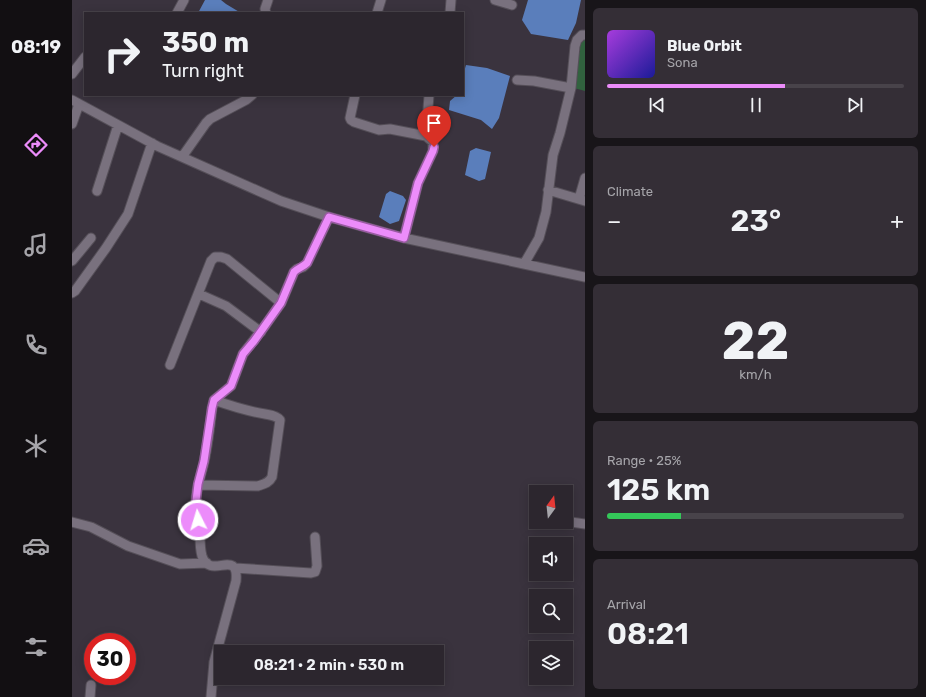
<!DOCTYPE html>
<html lang="en">
<head>
<meta charset="utf-8">
<style>
  :root { --surface:#2c262e; --page:#342e36; --text:#f1f3f6; --muted:#a6a5aa; --line:#48434a; --accent:#ec8cfa }
  body { margin:0; font-family:Rubik,sans-serif; background:var(--page); color:var(--text); height:100vh; display:flex; flex-direction:column; font-size:15px; white-space:nowrap }
  * { box-sizing:border-box; margin:0 }
  p { font-size:13px; color:var(--muted) }
  .icon { flex:none; width:22px; height:22px; fill:none; stroke:currentColor; stroke-width:2; stroke-linecap:round; stroke-linejoin:round }
  .map { position:relative; flex:1; overflow:hidden }
  .details { display:flex; flex-direction:column; gap:8px; padding:8px; background:#181519; width:341px }
  .details>* { flex:none }
  .banner { position:absolute; left:12px; top:12px; width:380px; height:84px; border-radius:0px; box-shadow:0 2px 10px #0003,0 0 0 1px var(--line); background:#2c262e; color:var(--text); overflow:hidden }
  .needle { width:26px; rotate:15deg }
  .buttons { position:absolute; left:457px; top:485px; display:grid; gap:8px }
  .buttons a { display:grid; place-items:center; width:44px; height:44px; border-radius:0px; background:var(--surface); box-shadow:0 2px 10px #0003,0 0 0 1px var(--line); font-size:20px }
  .speed { position:absolute; left:12px; top:633px; display:flex; gap:8px; font-size:20px; font-weight:700; text-align:center }
  .speed>* { display:grid; place-content:center; width:52px; height:52px; border-radius:50%; background:var(--surface); box-shadow:0 2px 10px #0003,0 0 0 1px var(--line); line-height:1 }
  .speed .limit { border:6px solid #d22; background:#fff; color:#111 }
  .pin { position:absolute; display:grid; place-items:center; width:34px; height:34px; color:#fff; margin:-41px -17px; border-radius:50% 50% 50% 0; rotate:-45deg; box-shadow:0 0 4px #0007 }
  .pin .icon { rotate:45deg }
  .me { position:absolute; width:44px; margin:-22px; rotate:355deg; stroke-linejoin:round; filter:drop-shadow(0 0 3px #0008) }
  .turn { display:flex; align-items:center; gap:14px; height:84px; padding:0 12px; font-size:18px }
  .turn .icon { width:52px; height:52px; stroke-width:2.5 }
  .turn b { display:block; font-size:28px; line-height:34px }
  .big { font-size:30px; font-weight:600; line-height:1.1 }
  .details .card { flex:1; display:flex; flex-direction:column; justify-content:center; gap:6px; min-width:0; padding:0 14px; border-radius:6px; background:var(--page) }
  .details .dial { align-items:center; gap:0 }
  .dial b { font-size:52px; line-height:1 }
  .song { display:flex; align-items:center; gap:12px }
  .cover { width:48px; height:48px; border-radius:6px; background:linear-gradient(135deg,hsl(280 70% 55%),hsl(240 70% 35%)) }
  .played { height:4px; border-radius:2px; background:linear-gradient(90deg,var(--accent) 60%,var(--line) 60%) }
  .keys { display:flex; justify-content:space-around; direction:ltr }
  .heat { display:flex; justify-content:space-between; align-items:center; font-size:22px; direction:ltr }
  .charge { height:6px; border-radius:3px; background:linear-gradient(90deg,#34c759 25%,var(--line) 0) }
  .trip { position:absolute; left:142px; top:645px; width:230px; height:40px; border-radius:0px; background:var(--surface); box-shadow:0 2px 10px #0003,0 0 0 1px var(--line); font-weight:600; line-height:40px; text-align:center }
  main { display:flex; flex:1; min-height:0 }
  .tab-bar { display:flex; flex-direction:column; width:72px; justify-content:space-around; align-items:center; background:#120f12; color:var(--muted) }
  .tab-bar .icon { width:28px; height:28px }
  .tab-bar .current { color:var(--accent) }
  .tab-bar b { font-size:18px; color:var(--text) }
  .map>svg:first-child { display:block }
</style>
</head>
<body>
<main>
<nav class="tab-bar">
<b>08:19</b>
<svg class="icon current" aria-label="directions" viewBox="0 0 24 24"><path d="M12 3l9 9-9 9-9-9zM9 14v-3h6M13 9l2 2-2 2"/></svg>
<svg class="icon" aria-label="music" viewBox="0 0 24 24"><path d="M9 18V5l10-2v13"/><circle cx="6" cy="18" r="3"/><circle cx="16" cy="16" r="3"/></svg>
<svg class="icon" aria-label="phone" viewBox="0 0 24 24"><path d="M5 4h4l2 5-3 2q2 4 5 5l2-3 5 2v4C11 20 4 13 5 4z"/></svg>
<svg class="icon" aria-label="climate" viewBox="0 0 24 24"><path d="M12 3v18M4 7l16 10M4 17L20 7"/></svg>
<svg class="icon" aria-label="car" viewBox="0 0 24 24"><path d="M5 17H2v-5l4-1 3-4h7l3 4 3 1v5h-3M9 17h6M6 11h13"/><circle cx="7" cy="17" r="2"/><circle cx="17" cy="17" r="2"/></svg>
<svg class="icon" aria-label="filters" viewBox="0 0 24 24"><path d="M4 7h16M4 17h16"/><circle cx="9" cy="7" r="2"/><circle cx="15" cy="17" r="2"/></svg>
</nav>
<div class="map">
<svg width="513" height="697" viewBox="0 0 513 697">
  <rect width="100%" height="100%" fill="#3a333e"/>
  <path fill="#31623e" d="M513,40V91L502,88L506,43Z"/>
  <path fill="#5a7ebb" d="M133,0H149L154,4L169,13H126Z
    M456,0H509L504,23L496,40L459,34L450,20Z
    M394,65L415,68L438,76L427,118L420,129L409,120L377,110L378,101L385,95H391V75Z
    M404,148L419,152L413,179L407,181L393,175L398,151Z
    M318,191L331,196L334,200L327,221L318,224L307,217L314,194Z"/>
  <g fill="none" stroke-linecap="round" stroke-linejoin="round">
    <defs>
      <path id="minor" d="M423,0L440,5
        M105,13L112,0
        M194,13L193,9L196,0
        M305,13L309,0
        M378,13L379,0
        M0,74L13,57
        M445,80L462,81L499,88
        M283,95L278,118L279,120L282,122L307,130L318,129L354,136
        M0,100L85,146L209,201L257,217L332,238L452,264L513,277
        M0,124L7,104
        M110,157L134,123L138,119L174,100L180,95
        M476,190L513,201
        M25,191L46,125
        M507,199L513,178
        M332,238L346,183L361,151V142L354,136L357,95
        M0,261L19,238
        M452,264L467,238L474,212L481,155L488,133L499,88L503,46L505,40L510,35H513
        M0,293L3,291L34,248L56,214L80,143
        M127,294L154,306L189,332
        M98,365L139,261L143,257H149L155,259L209,303
        M126,485L186,486C192,484 197,483 200,477L208,420C204,415 198,415 193,414C175,411 159,406 142,400
        M494,520L499,522L513,524
        M0,522L19,527L56,546L108,564L135,563
        M163,568L239,573L243,572L245,566L243,537
        M18,697L19,685
        M139,697L142,662L164,581C167,547 138,581 130,556C128,549 128,541 128,535C126,524 123,512 124,501C124,488 129,475 132,462C136,444 138,426 140,408L142,400L159,386L171,354L192,327L209,303L222,272L225,269L231,267L235,263L257,217"/>
    </defs>
    <use href="#minor" stroke="#554f58" stroke-width="11"/>
    <use href="#minor" stroke="#79717e" stroke-width="9"/>
  </g>
  <g fill="none" stroke-linecap="round" stroke-linejoin="round">
    <defs>
      <path id="route" d="M126,520L124,501L126,484L132,461L140,408L142,400L159,386L171,354L182,341L192,327L209,303L222,272C226,268 231,267 235,263L257,217L332,238L346,183L361,151L362,147"/>
    </defs>
    <use href="#route" stroke="#995ba2" stroke-width="10"/>
    <use href="#route" stroke="#ec8cfa" stroke-width="7"/>
  </g>
</svg>
<div class="buttons">
<a><svg class="needle" viewBox="-14 -14 28 28"><path d="M0-13l5 13h-10z" fill="#e53935"/><path d="M0 13l5-13h-10z" fill="#a6a5aa"/></svg></a>
<a><svg class="icon" aria-label="sound" viewBox="0 0 24 24"><path d="M4 9h4l5-4v14l-5-4H4zM17 9q2 3 0 6"/></svg></a>
<a><svg class="icon" aria-label="search" viewBox="0 0 24 24"><circle cx="10" cy="10" r="6"/><path d="M15 15l6 6"/></svg></a>
<a><svg class="icon" aria-label="layers" viewBox="0 0 24 24"><path d="M12 4l9 5-9 5-9-5zM3 14l9 5 9-5"/></svg></a>
</div>
<div class="speed"><div class="limit">30</div></div>
<div class="pin" style="left:362px;top:147px;background:#d93025"><svg class="icon" aria-label="arrive" viewBox="0 0 24 24"><path d="M6 21V4h12l-3 4 3 4H6"/></svg></div>
<svg class="me" style="left:126px;top:520px" viewBox="-20 -20 40 40"><circle r="17" fill="#ec8cfa" stroke="#fff" stroke-width="3"/><path d="M0-11L8 9 0 5-8 9z" fill="#fff"/></svg>
<div class="trip">08:21 · 2 min · 530 m</div>
<div class="banner">
<div class="turn"><svg class="icon" aria-label="right" viewBox="0 0 24 24"><path d="M7 20v-9h11M14 6l5 5-5 5"/></svg><div><b>350 m</b>Turn right</div></div>
</div>
</div>
<section class="details">
<div class="card">
<div class="song"><i class="cover"></i><div><b>Blue Orbit</b><p>Sona</p></div></div>
<div class="played"></div>
<div class="keys"><svg class="icon" aria-label="previous" viewBox="0 0 24 24"><path d="M18 5L8 12l10 7zM5 5v14"/></svg><svg class="icon" aria-label="pause" viewBox="0 0 24 24"><path d="M8 5v14M16 5v14"/></svg><svg class="icon" aria-label="next" viewBox="0 0 24 24"><path d="M6 5l10 7-10 7zM19 5v14"/></svg></div>
</div>
<div class="card"><p>Climate</p>
<div class="heat"><a>−</a><b class="big">23°</b><a>+</a></div>
</div>
<div class="card dial"><b>22</b><p>km/h</p></div>
<div class="card"><p>Range · 25%</p><b class="big">125 km</b><div class="charge"></div></div>
<div class="card"><p>Arrival</p><b class="big">08:21</b></div>
</section>
</main>
</body>
</html>
